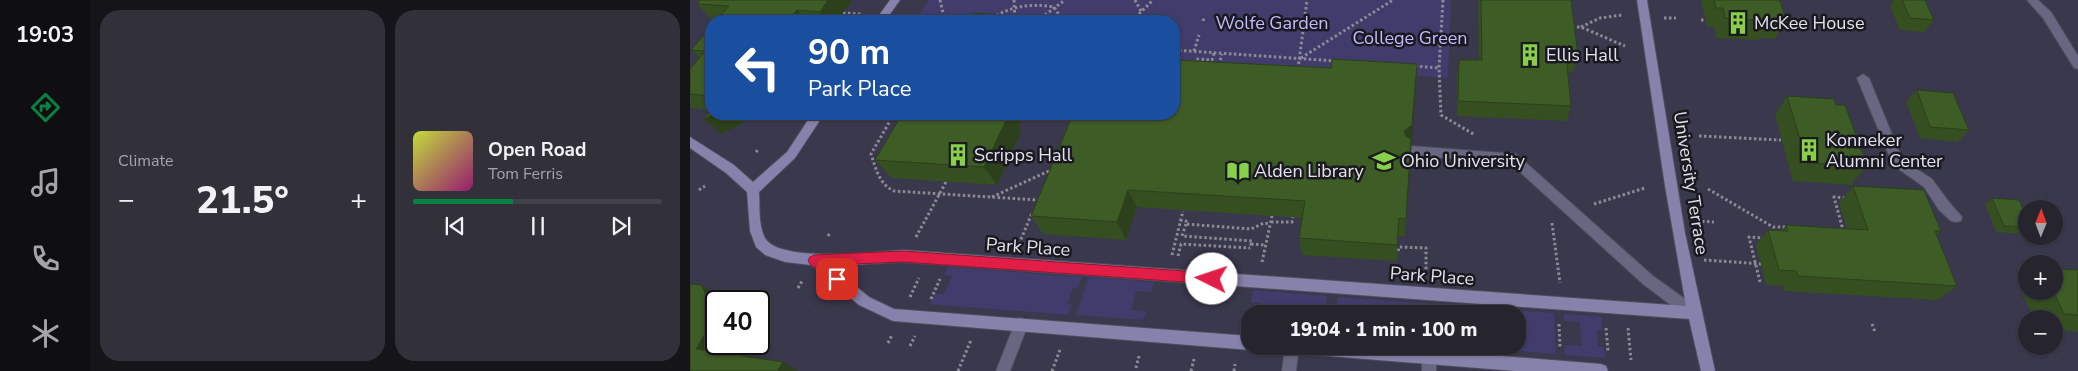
<!DOCTYPE html>
<html lang="en">
<head>
<meta charset="utf-8">
<style>
  :root { --surface:#26252e; --page:#32313a; --text:#f1f3f6; --muted:#a4a5aa; --line:#42424a; --accent:#0b8043 }
  body { margin:0; font-family:"Nunito Sans",sans-serif; background:var(--page); color:var(--text); height:100vh; display:flex; flex-direction:column; font-size:19px; white-space:nowrap }
  * { box-sizing:border-box; margin:0 }
  p { font-size:16px; color:var(--muted) }
  .icon { flex:none; width:28px; height:28px; fill:none; stroke:currentColor; stroke-width:2; stroke-linecap:round; stroke-linejoin:round }
  .map { position:relative; flex:1; overflow:hidden }
  .details { display:flex; flex-direction:column; gap:10px; padding:10px; background:#151419; width:600px }
  .details>* { flex:none }
  .banner { position:absolute; left:15px; top:15px; width:475px; height:105px; border-radius:20px; box-shadow:0 1px 4px #0004,0 0 0 1px var(--line); background:#1a4fa0; color:#fff; overflow:hidden }
  .needle { width:32px; rotate:1deg }
  .controls { position:absolute; left:1328px; top:200px; display:grid; gap:10px }
  .controls a { display:grid; place-items:center; width:45px; height:45px; border-radius:50%; background:var(--surface); box-shadow:0 1px 4px #0004,0 0 0 1px var(--line); font-size:25px }
  .speed { position:absolute; left:15px; top:290px; display:flex; gap:10px; font-size:25px; font-weight:700; text-align:center }
  .speed>* { display:grid; place-content:center; width:65px; height:65px; border-radius:50%; background:var(--surface); box-shadow:0 1px 4px #0004,0 0 0 1px var(--line); line-height:1 }
  .speed .limit { border:2px solid #111; border-radius:8px; background:#fff; color:#111 }
  .pin { position:absolute; display:grid; place-items:center; width:42px; height:42px; color:#fff; margin:-21px; border-radius:10px; box-shadow:0 2px 8px #0006 }
  .me { position:absolute; width:55px; margin:-28px; rotate:274deg; stroke-linejoin:round; filter:drop-shadow(0 0 4px #0008) }
  .turn { display:flex; align-items:center; gap:18px; height:105px; padding:0 20px; font-size:22px }
  .turn .icon { width:65px; height:65px; stroke-width:2.5 }
  .turn b { display:block; font-size:35px; line-height:42px }
  .big { font-size:38px; font-weight:800; line-height:1.1 }
  .details .card { flex:1; display:flex; flex-direction:column; justify-content:center; gap:8px; min-width:0; padding:0 18px; border-radius:20px; background:var(--page) }
  .song { display:flex; align-items:center; gap:15px }
  .cover { width:60px; height:60px; border-radius:8px; background:linear-gradient(135deg,hsl(70 70% 55%),hsl(320 70% 35%)) }
  .played { height:5px; border-radius:2px; background:linear-gradient(90deg,var(--accent) 40%,var(--line) 40%) }
  .keys { display:flex; justify-content:space-around; direction:ltr }
  .heat { display:flex; justify-content:space-between; align-items:center; font-size:28px; direction:ltr }
  .details .tiles { flex:1; display:grid; gap:10px; grid-template-columns:repeat(2,1fr) }
  .trip { position:absolute; left:551px; top:305px; width:285px; height:50px; border-radius:20px; background:var(--surface); box-shadow:0 1px 4px #0004,0 0 0 1px var(--line); font-weight:800; line-height:50px; text-align:center }
  main { display:flex; flex:1; min-height:0 }
  .tab-bar { display:flex; flex-direction:column; width:90px; justify-content:space-around; align-items:center; background:#0f0f12; color:var(--muted) }
  .tab-bar .icon { width:35px; height:35px }
  .tab-bar .on { color:var(--accent) }
  .tab-bar b { font-size:22px; color:var(--text) }
  .map>svg:first-child { display:block }
</style>
</head>
<body>
<main>
<nav class="tab-bar">
<b>19:03</b>
<svg class="icon on" aria-label="directions" viewBox="0 0 24 24"><path d="M12 3l9 9-9 9-9-9zM9 14v-3h6M13 9l2 2-2 2"/></svg>
<svg class="icon" aria-label="music" viewBox="0 0 24 24"><path d="M9 18V5l10-2v13"/><circle cx="6" cy="18" r="3"/><circle cx="16" cy="16" r="3"/></svg>
<svg class="icon" aria-label="phone" viewBox="0 0 24 24"><path d="M5 4h4l2 5-3 2q2 4 5 5l2-3 5 2v4C11 20 4 13 5 4z"/></svg>
<svg class="icon" aria-label="climate" viewBox="0 0 24 24"><path d="M12 3v18M4 7l16 10M4 17L20 7"/></svg>
</nav>
<section class="details">
<div class="tiles">
<div class="card"><p>Climate</p>
<div class="heat"><a>−</a><b class="big">21.5°</b><a>+</a></div>
</div>
<div class="card">
<div class="song"><i class="cover"></i><div><b>Open Road</b><p>Tom Ferris</p></div></div>
<div class="played"></div>
<div class="keys"><svg class="icon" aria-label="previous" viewBox="0 0 24 24"><path d="M18 5L8 12l10 7zM5 5v14"/></svg><svg class="icon" aria-label="pause" viewBox="0 0 24 24"><path d="M8 5v14M16 5v14"/></svg><svg class="icon" aria-label="next" viewBox="0 0 24 24"><path d="M6 5l10 7-10 7zM19 5v14"/></svg></div>
</div>
</div>
</section>
<div class="map">
<svg width="1388" height="371" viewBox="0 0 1388 371">
  <rect width="100%" height="100%" fill="#32313e"/>
  <path fill="#3a384c" fill-rule="evenodd" d="M0,0H1388V371H0ZM21,21H484V114H21ZM1336,209H1364V236H1336ZM1336,264H1364V291H1336ZM26,301H69V344H26ZM560,314H828V346H560ZM1336,319H1364V346H1336Z"/>
  <path fill="#423c6c" d="M239,0H761L758,78L484,61V21H225Z
    M258,267L392,277L388,287L383,288L377,304L382,305L378,315L240,304L245,294H254L262,276L254,275Z
    M399,277L464,282L461,292L446,291L441,310L456,312L453,320L386,315Z
    M563,290L637,296L634,314H568L570,303H561Z
    M648,297L744,304L759,314H650L651,308L646,307Z
    M753,305L864,313L866,354L829,351L821,346H828V314H768Z
    M874,314L912,317V330H907L908,346L914,347L915,358L875,355L874,345L892,346L890,322L874,321Z"/>
  <g fill="none" stroke-linecap="round" stroke-linejoin="round">
    <defs>
      <path id="lane" d="M1337,0H1348L1361,12L1388,56V69L1384,68L1353,18Z
        M1173,74L1179,78L1212,159L1242,179L1259,202L1272,217L1271,221L1266,222L1261,221L1249,210L1234,187L1203,165L1167,78Z
        M721,146L826,154L963,276L1008,308L1010,313L1008,318L1003,319L998,318L953,284L819,162L721,156L717,154L715,151L717,148Z
        M331,318L336,320L338,325L320,371H306L326,320Z
        M595,346H609L606,371H592Z
        M739,350L744,352L746,357V371H732V357L734,352Z"/>
      <path id="secondary" d="M200,0H210L195,21H185Z
        M947,0H957L995,233L1025,371H1011L999,319L213,262L141,266L179,297L204,309L560,336V346H566L560,350L203,321L169,305L121,265L95,262L75,255L66,247L60,231L57,192L36,173L0,148V137L44,165L63,182L97,152L122,114H134L105,158L69,192C70,206 68,225 75,238C89,263 187,252 213,250L996,306L975,186Z
        M593,346H688L911,364L916,366L918,371H825L600,353L595,351Z"/>
    </defs>
    <use href="#lane" stroke="#4e4d5a" stroke-width="2"/>
    <use href="#secondary" stroke="#4e4d5a" stroke-width="2"/>
    <path stroke="#8b8a95" stroke-width="3" stroke-dasharray="2.5 2.5" stroke-linecap="butt" d="M250,0L255,21
      M324,0L325,21
      M445,0L451,11
      M753,0L749,68L751,115L785,135
      M153,13L173,14
      M974,18H986
      M1011,20H1015
      M298,21C319,6 339,3 364,7L373,21
      M347,21L375,0
      M442,21L463,0
      M513,21L514,17
      M547,22L555,23
      M599,27L608,28
      M882,27H891L935,46
      M891,27L910,18L932,15
      M484,50L646,61
      M504,51L509,35
      M611,58L703,0
      M504,63L506,59L522,60L524,53
      M529,65L532,54
      M725,66L749,68
      M608,69L617,0
      M204,114L181,154C186,169 189,184 204,191L348,200
      M1009,136L1091,140
      M66,152L68,150
      M1018,189L1083,227H1097
      M9,190L15,186
      M302,197L361,170
      M904,204L955,188
      M490,220L496,221V224L561,229L574,223L580,224
      M1007,221L1024,222
      M581,222H602L603,215
      M862,223L870,283
      M496,224L492,236L562,241L560,248
      M1151,230H1153L1144,197L1156,198
      M138,236L140,233
      M226,237L256,182
      M329,244L342,213
      M561,244L576,245
      M708,251L709,247L736,248V274
      M482,255L493,211
      M488,256L491,244L560,248
      M1014,260L1073,264
      M572,262L582,216
      M1070,282L1059,237L1074,238
      M108,288L112,281
      M220,297L229,278
      M241,299L250,279
      M869,324L870,348
      M1182,324L1185,332
      M916,328L918,351
      M938,328L941,360
      M198,343L202,335
      M220,346L225,336
      M446,368L449,356
      M268,371L281,340
      M362,371L370,350
      M501,371L504,359
      M544,371L545,364"/>
    <use href="#lane" fill="#686680" fill-rule="evenodd"/>
    <use href="#secondary" fill="#8682ab" fill-rule="evenodd"/>
  </g>
  <path fill="#354f21" d="M162,0L147,21H26L27,20H22L7,4Z
    M788,0H881L888,56L883,72H878L881,106L877,121L767,116V75L769,60H789Z
    M1011,0H1090L1096,20L1085,39L1069,38L1068,40L1026,38L1024,27H1017Z
    M1204,0H1235L1244,20L1234,32L1210,30L1200,6Z
    M21,27V114H71L31,134L14,119L21,110L0,108V69L10,58L1,50Z
    M491,60L641,68L727,64L715,236H708L707,261L612,255L609,238L613,218L447,207L436,240L353,234L341,216Z
    M1227,90L1279,130L1267,142L1230,138L1216,102Z
    M1097,96L1146,105L1177,166L1161,185L1103,181L1085,115Z
    M329,128L331,132L307,185L202,178L185,160Z
    M1163,186L1251,231L1246,235L1267,286L1248,300L1094,291L1093,286L1076,285L1066,245L1078,230H1092L1096,225L1157,229L1149,203Z
    M1302,198L1336,215V232L1334,234L1306,232L1295,204Z
    M1388,270V332L1364,330V319H1344L1328,284L1336,279V291H1364Z"/>
  <path fill="#2b401b" d="M138,0H162L147,21H138L130,12Z
    M107,10L116,21H98Z
    M488,50L494,69L485,60Z
    M727,64L726,83L715,236L716,219L713,150L714,131Z
    M24,114H71L31,134L14,119Z
    M316,114H334L329,128L331,132L307,185L294,167Z
    M438,190L447,207L436,240L427,222Z
    M12,285L36,301H26V344H43L32,364L6,349Z
    M93,362L108,371H87Z"/>
  <path fill="#3e5c26" stroke="#2b401b" d="M10,0H138L130,12L107,10L98,21H26L39,6L7,4Z
    M791,0H881L888,56L876,55L881,106L768,101L769,60H792Z
    M1024,0H1090L1096,20L1078,19L1079,21L1035,18L1033,8H1026Z
    M1212,0H1235L1244,20L1220,18Z
    M281,13L359,17L357,21H276Z
    M21,27V96L0,94V69L15,51L1,50Z
    M484,50H488L485,60L641,68L642,59L727,64L722,125L714,131L716,136L721,139L716,219L709,218L707,245L609,238L615,201L438,190L427,222L341,216L383,114H484Z
    M1227,90L1263,93L1279,130L1240,127Z
    M1097,96L1144,99L1146,105H1155L1177,166L1117,163Z
    M21,110V114H24L14,119Z
    M212,114H319L294,167L185,160Z
    M1163,186L1234,190L1251,231H1245L1267,286L1108,276L1106,271L1089,270L1078,230L1098,231L1096,225L1178,230Z
    M1302,198L1329,200L1336,215V227L1314,226Z
    M1364,269L1388,270V315L1374,314L1363,291H1364Z
    M0,284L12,285L25,317L6,349L93,362L87,371H0Z"/>
  <path fill="#e11d48" stroke="#92132f" d="M213,251L522,273L527,275L529,279L527,283L522,284L213,262L139,265L151,275L153,279L151,283L147,285L120,264L118,260L120,257L124,255Z"/>
  <defs>
    <symbol id="building-bare" viewBox="-9 -9 18 18"><path d="M-4-6H4V6H1V3H-1V6H-4ZM-2.5-4.3h1.7v1.8h-1.7ZM.8-4.3h1.7v1.8H.8ZM-2.5-1h1.7V.8h-1.7ZM.8-1h1.7V.8H.8Z" fill="#88cf4a" stroke="#1a1920" stroke-width="2.5" paint-order="stroke"/></symbol>
    <symbol id="university-bare" viewBox="-9 -9 18 18"><path d="M0-5L7-2L0 1L-7-2ZM-4 1L0 2.5L4 1V4Q0 6-4 4Z" fill="#88cf4a" stroke="#1a1920" stroke-width="2.5" paint-order="stroke"/></symbol>
    <symbol id="library-bare" viewBox="-9 -9 18 18"><path d="M-6-4Q-3-5.5-.7-3.5V5Q-3 3-6 4ZM6-4Q3-5.5 .7-3.5V5Q3 3 6 4Z" fill="#88cf4a" stroke="#1a1920" stroke-width="2.5" paint-order="stroke"/></symbol>
  </defs>
  <g fill-rule="evenodd">
    <use href="#building-bare" x="1032" y="7" width="32" height="32"/>
    <use href="#building-bare" x="824" y="39" width="32" height="32"/>
    <use href="#building-bare" x="1103" y="134" width="32" height="32"/>
    <use href="#building-bare" x="252" y="139" width="32" height="32"/>
    <use href="#university-bare" x="678" y="145" width="32" height="32"/>
    <use href="#library-bare" x="532" y="155" width="32" height="32"/>
  </g>
  <g text-anchor="middle" dominant-baseline="central" stroke-width="5" stroke-linejoin="round" paint-order="stroke">
    <g font-size="18" fill="#c1bafe" stroke="#1a1920">
      <text x="582" y="23">Wolfe Garden</text>
      <text x="720" y="38">College Green</text>
    </g>
    <g font-size="18" fill="#e4e3ec" stroke="#1a1920" text-anchor="start">
      <text x="1064" y="23">McKee House</text>
      <text x="856" y="55">Ellis Hall</text>
      <text x="1136" y="140">Konneker<tspan x="1136" dy="21">Alumni Center</tspan></text>
      <text x="284" y="155">Scripps Hall</text>
      <text x="711" y="161">Ohio University</text>
      <text x="564" y="171">Alden Library</text>
    </g>
    <g font-size="18" fill="#e4e3ec" stroke="#1a1920">
      <text transform="translate(1001 183) rotate(81)">University Terrace</text>
      <text transform="translate(338 247) rotate(4)">Park Place</text>
      <text transform="translate(742 276) rotate(4)">Park Place</text>
    </g>
  </g>
</svg>
<div class="controls">
<a><svg class="needle" viewBox="-14 -14 28 28"><path d="M0-13l5 13h-10z" fill="#e53935"/><path d="M0 13l5-13h-10z" fill="#a4a5aa"/></svg></a>
<a>+</a>
<a>−</a>
</div>
<div class="speed"><div class="limit">40</div></div>
<div class="pin" style="left:147px;top:279px;background:#d93025"><svg class="icon" aria-label="arrive" viewBox="0 0 24 24"><path d="M6 21V4h12l-3 4 3 4H6"/></svg></div>
<svg class="me" style="left:522px;top:279px" viewBox="-20 -20 40 40"><circle r="19" fill="#fff"/><path d="M0-13L10 11 0 6-10 11z" fill="#e11d48"/></svg>
<div class="trip">19:04 · 1 min · 100 m</div>
<div class="banner">
<div class="turn"><svg class="icon" aria-label="left" viewBox="0 0 24 24"><path d="M17 20v-9H6M10 6l-5 5 5 5"/></svg><div><b>90 m</b>Park Place</div></div>
</div>
</div>
</main>
</body>
</html>
